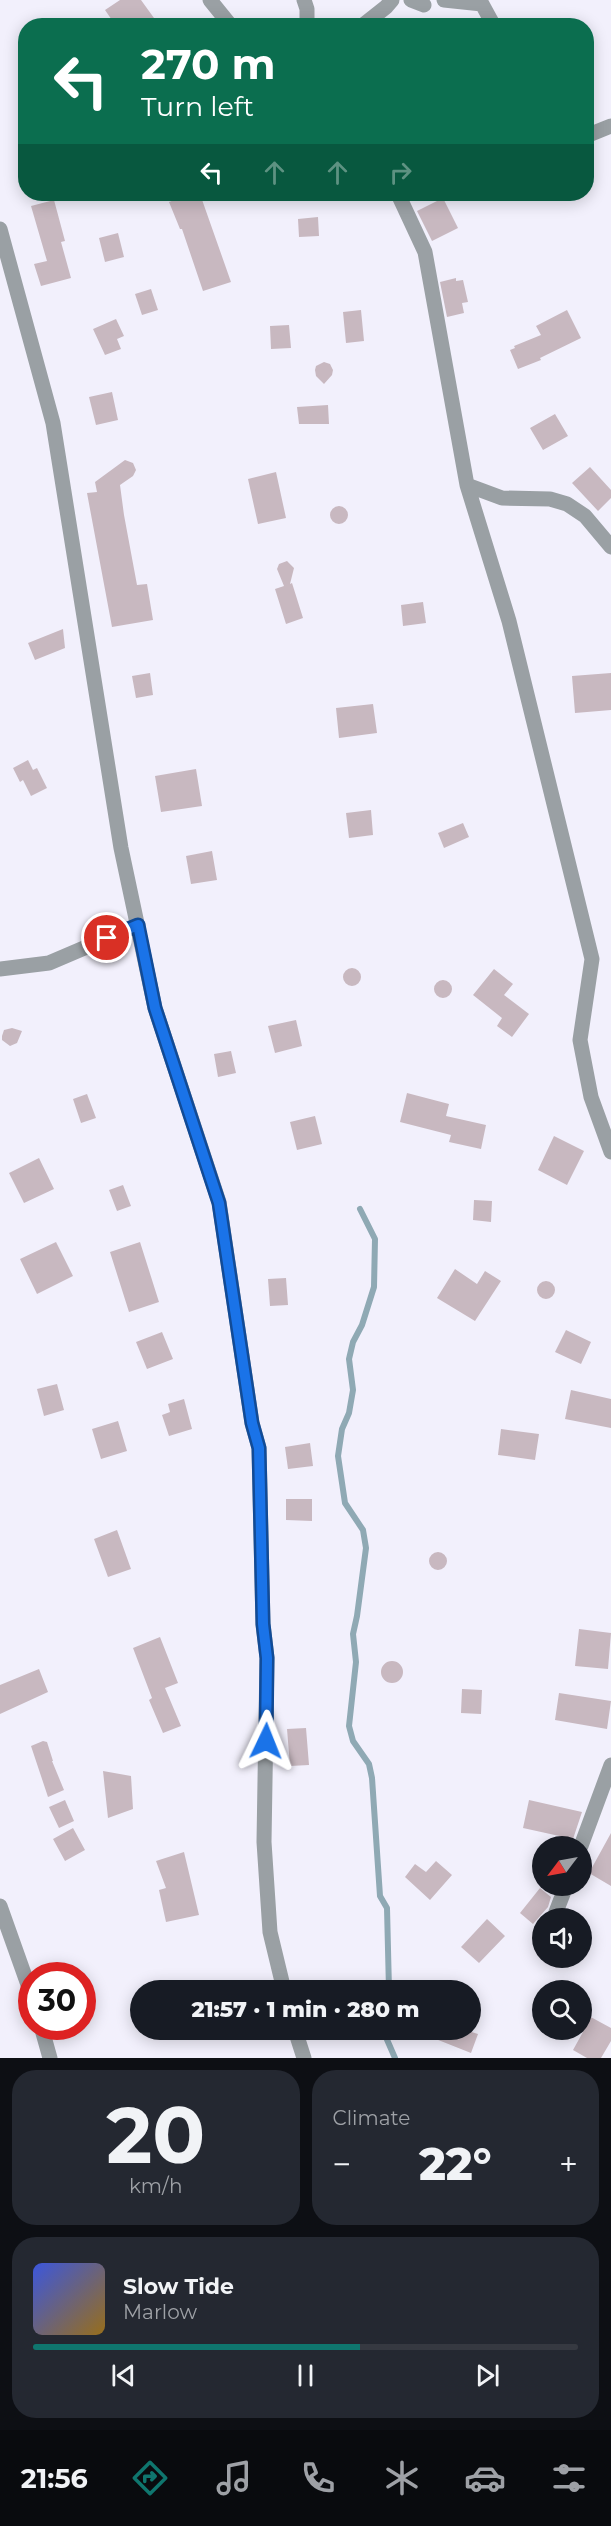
<!DOCTYPE html>
<html lang="en">
<head>
<meta charset="utf-8">
<style>
  :root { --surface:#171b24; --page:#242831; --text:#f1f3f6; --muted:#9ea1a6; --line:#363941; --accent:#0f766e }
  body { margin:0; font-family:Montserrat,sans-serif; background:var(--page); color:var(--text); height:100vh; display:flex; flex-direction:column; font-size:22px; white-space:nowrap }
  * { box-sizing:border-box; margin:0 }
  p { font-size:20px; color:var(--muted) }
  .icon { flex:none; width:33px; height:33px; fill:none; stroke:currentColor; stroke-width:2; stroke-linecap:round; stroke-linejoin:round }
  .map { position:relative; height:2058px; overflow:hidden }
  .details { display:flex; flex-direction:column; gap:12px; padding:12px; background:#0d0f14; flex:1 }
  .details>* { flex:none }
  .banner { position:absolute; left:18px; top:18px; width:576px; height:183px; border-radius:24px; box-shadow:0 3px 15px #0003; background:#0b6e4f; color:#fff; overflow:hidden }
  .needle { width:39px; rotate:238deg }
  .controls { position:absolute; left:532px; top:1836px; display:grid; gap:12px }
  .controls a { display:grid; place-items:center; width:60px; height:60px; border-radius:50%; background:var(--surface); box-shadow:0 3px 15px #0003; font-size:30px }
  .speed { position:absolute; left:18px; top:1962px; display:flex; gap:12px; font-size:30px; font-weight:700; text-align:center }
  .speed>* { display:grid; place-content:center; width:78px; height:78px; border-radius:50%; background:var(--surface); box-shadow:0 3px 15px #0003; line-height:1 }
  .speed .limit { border:9px solid #d22; background:#fff; color:#111 }
  .pin { position:absolute; display:grid; place-items:center; width:51px; height:51px; color:#fff; margin:-26px; border:3px solid #fff; border-radius:50%; box-shadow:0 2px 6px #0007 }
  .me { position:absolute; width:66px; margin:-33px; rotate:2deg; stroke-linejoin:round; filter:drop-shadow(0 0 4px #0008) }
  .turn { display:flex; align-items:center; gap:21px; height:126px; padding:0 24px; font-size:27px }
  .turn .icon { width:78px; height:78px; stroke-width:2.5 }
  .turn b { display:block; font-size:42px; line-height:51px }
  .lanes { display:flex; align-items:center; height:57px; padding:0 24px; background:#0003; justify-content:center; gap:30px; direction:ltr }
  .lanes .off { opacity:.35 }
  .big { font-size:45px; font-weight:800; line-height:1.1 }
  .details .widget { flex:1; display:flex; flex-direction:column; justify-content:center; gap:9px; min-width:0; padding:0 21px; border-radius:24px; background:var(--page) }
  .details .dial { align-items:center; gap:0 }
  .dial b { font-size:78px; line-height:1 }
  .song { display:flex; align-items:center; gap:18px }
  .cover { width:72px; height:72px; border-radius:9px; background:linear-gradient(135deg,hsl(230 70% 55%),hsl(40 70% 35%)) }
  .played { height:6px; border-radius:3px; background:linear-gradient(90deg,var(--accent) 60%,var(--line) 60%) }
  .keys { display:flex; justify-content:space-around; direction:ltr }
  .heat { display:flex; justify-content:space-between; align-items:center; font-size:33px; direction:ltr }
  .details .tiles { flex:1; display:grid; gap:12px; grid-template-columns:1fr 1fr }
  .widget:last-child { grid-column:span 2 }
  .trip { position:absolute; left:130px; top:1980px; width:351px; height:60px; border-radius:30px; background:var(--surface); box-shadow:0 3px 15px #0003; font-weight:800; line-height:60px; text-align:center }
  .tabs { display:flex; height:96px; justify-content:space-around; align-items:center; background:#090b0e; color:var(--muted) }
  .tabs .icon { width:42px; height:42px }
  .tabs .active { color:var(--accent) }
  .tabs b { font-size:27px; color:var(--text) }
  .map>svg:first-child { display:block }
</style>
</head>
<body>
<div class="map">
<svg width="611" height="2058" viewBox="0 0 611 2058">
  <rect width="100%" height="100%" fill="#f2f0fc"/>
  <g fill="none" stroke-linecap="round" stroke-linejoin="round">
    <path stroke="#8fa9b4" stroke-width="6" d="M360,1209L375,1239L374,1287L362,1325L353,1342L349,1359L353,1390L349,1413L342,1429L338,1456L345,1503L363,1530L366,1548L357,1616L353,1634L356,1662L349,1726L353,1741L369,1764L372,1778L380,1896L387,1908L389,1990
      M386,2030L385,2035L395,2058"/>
  </g>
  <path fill="#c8b8c0" d="M120,0H141L154,18L142,26H116L105,10Z
    M190,194H200L231,282L203,291L182,229H180L169,202Z
    M443,198L458,228L432,241L417,211Z
    M54,200L65,241L61,242L71,278L41,286L34,264L47,261L31,206Z
    M318,217L319,236L299,237L298,219Z
    M118,233L124,257L105,262L99,238Z
    M456,278V281L463,280L468,302L462,303L464,313L447,317L440,282Z
    M151,289L158,310L142,315L135,294Z
    M361,310L364,341L346,343L343,312Z
    M567,310L581,338L540,358L541,360L518,369L510,350L515,348L514,346L541,335L536,326Z
    M116,319L124,336L117,339L121,349L105,355L93,329Z
    M289,325L291,348L271,349L270,326Z
    M324,362L330,364L333,370L332,375L324,384L316,376L315,370L316,366Z
    M112,392L118,420L96,425L89,397Z
    M328,405L329,424H299L297,407Z
    M555,414L568,436L543,450L530,428Z
    M125,460L133,463L136,470L133,476L120,485L124,515L137,585L147,584L153,620L112,627L87,493L97,492L95,482Z
    M590,467L611,490V498L598,511L572,483Z
    M276,472L286,518L258,524L248,479Z
    M330 515a9 9 0 1 1 18 0a9 9 0 1 1-18 0Z
    M287,561L294,568L290,584L292,583L303,618L286,624L275,589L284,586L277,569L279,564Z
    M423,602L426,623L403,626L401,605Z
    M63,629L65,648L35,660L28,643Z
    M150,673L153,695L136,698L132,676Z
    M611,673V710L575,713L572,676Z
    M373,704L377,733L339,738L336,708Z
    M28,760L33,770L37,768L47,788L31,796L23,780L20,782L13,768Z
    M196,769L202,806L161,812L155,776Z
    M371,810L373,835L349,838L346,813Z
    M463,823L469,837L444,848L438,833Z
    M212,851L217,880L191,884L186,856Z
    M343 977a9 9 0 1 1 18 0a9 9 0 1 1-18 0Z
    M494,969L513,984L504,995L529,1014L512,1037L497,1026L502,1018L473,995Z
    M434 989a9 9 0 1 1 18 0a9 9 0 1 1-18 0Z
    M296,1020L302,1046L275,1053L268,1026Z
    M12,1028L22,1031L17,1043L10,1046L2,1040V1036L4,1030Z
    M231,1051L236,1073L218,1077L214,1054Z
    M407,1093L449,1104L446,1116L486,1125L481,1149L449,1142L451,1135L400,1122Z
    M87,1094L96,1118L81,1123L73,1099Z
    M315,1116L322,1144L297,1150L290,1122Z
    M554,1136L584,1151L567,1185L538,1170Z
    M39,1158L54,1189L24,1203L9,1173Z
    M123,1185L131,1206L117,1211L109,1190Z
    M474,1200L492,1201L491,1222L473,1220Z
    M56,1242L73,1276L37,1294L20,1259Z
    M140,1242L159,1302L129,1312L110,1252Z
    M455,1269L477,1284L485,1271L501,1281L475,1321L437,1298Z
    M286,1278L288,1305L270,1306L268,1279Z
    M537 1290a9 9 0 1 1 18 0a9 9 0 1 1-18 0Z
    M566,1330L591,1342L581,1364L555,1352Z
    M162,1332L173,1359L147,1369L136,1342Z
    M57,1384L64,1410L44,1416L37,1389Z
    M571,1390L611,1399V1428L565,1419Z
    M184,1399L192,1429L169,1436L162,1415L170,1412L168,1404Z
    M118,1421L127,1451L101,1459L92,1429Z
    M501,1429L539,1434L535,1460L498,1455Z
    M310,1443L313,1466L288,1469L285,1447Z
    M286,1499H312V1521L286,1520Z
    M117,1530L131,1569L108,1577L94,1539Z
    M429 1561a9 9 0 1 1 18 0a9 9 0 1 1-18 0Z
    M579,1629L611,1633L608,1669L575,1666Z
    M160,1637L178,1683L165,1688L181,1726L163,1733L149,1700L152,1698L133,1648Z
    M381 1672a11 11 0 1 1 22 0a11 11 0 1 1-22 0Z
    M39,1669L48,1692L0,1714V1685Z
    M462,1689L482,1690L481,1714L461,1713Z
    M559,1693L611,1701L607,1729L555,1720Z
    M306,1728L309,1765L290,1766L287,1729Z
    M43,1741L47,1742L53,1761H52L64,1790L48,1797L31,1746Z
    M103,1771L131,1776L133,1809L108,1818Z
    M65,1800L74,1821L59,1828L49,1807Z
    M529,1800L582,1812L573,1839L523,1828Z
    M73,1828L85,1850L65,1861L53,1839Z
    M611,1833V1886L589,1873Z
    M184,1852L199,1915L166,1922L159,1890L166,1888L156,1861Z
    M436,1861L452,1875L430,1900L405,1877L415,1864L426,1872Z
    M540,1888L551,1897L548,1907L533,1924L520,1913Z
    M487,1919L505,1936L479,1963L461,1947Z
    M587,2015L611,2028V2041L601,2058H587L573,2050L583,2032L579,2030H582Z
    M413,2030H465L478,2034L471,2053Z"/>
  <g fill="none" stroke-linecap="round" stroke-linejoin="round">
    <path stroke="#9aa0a4" stroke-width="15" d="M210,0L231,26
      M304,0L307,9V26
      M411,0L424,5
      M444,0L482,4L494,26
      M362,26L386,7L392,0
      M586,136L611,126
      M398,194L425,252L467,485L509,621L592,959L580,1040L591,1097L611,1152
      M0,229L53,423L121,848L155,1008L219,1202L252,1423L259,1448L263,1624L267,1658L264,1842L270,1932L284,1990
      M467,485L502,498L550,499L567,504L585,516L611,547
      M0,969L49,963L138,925
      M581,1846L611,1765
      M0,1906L32,1996
      M556,1912L566,1886
      M41,2026L50,2058
      M295,2030L304,2058"/>
  </g>
  <g fill="none" stroke-linecap="round" stroke-linejoin="round">
    <defs>
      <path id="route" d="M107,938L138,925L155,1008L219,1203L252,1423L259,1448L263,1624L267,1658L266,1741"/>
    </defs>
    <use href="#route" stroke="#114b97" stroke-width="15"/>
    <use href="#route" stroke="#1a73e8" stroke-width="10"/>
  </g>
</svg>
<div class="controls">
<a><svg class="needle" viewBox="-14 -14 28 28"><path d="M0-13l5 13h-10z" fill="#e53935"/><path d="M0 13l5-13h-10z" fill="#9ea1a6"/></svg></a>
<a><svg class="icon" aria-label="sound" viewBox="0 0 24 24"><path d="M4 9h4l5-4v14l-5-4H4zM17 9q2 3 0 6"/></svg></a>
<a><svg class="icon" aria-label="search" viewBox="0 0 24 24"><circle cx="10" cy="10" r="6"/><path d="M15 15l6 6"/></svg></a>
</div>
<div class="speed"><div class="limit">30</div></div>
<div class="pin" style="left:107px;top:938px;background:#d93025"><svg class="icon" aria-label="arrive" viewBox="0 0 24 24"><path d="M6 21V4h12l-3 4 3 4H6"/></svg></div>
<svg class="me" style="left:266px;top:1741px" viewBox="-20 -20 40 40"><path d="M0-17L14 15 0 8-14 15z" fill="#1a73e8" stroke="#fff" stroke-width="4"/></svg>
<div class="trip">21:57 · 1 min · 280 m</div>
<div class="banner">
<div class="turn"><svg class="icon" aria-label="left" viewBox="0 0 24 24"><path d="M17 20v-9H6M10 6l-5 5 5 5"/></svg><div><b>270 m</b>Turn left</div></div>
<div class="lanes"><svg class="icon" aria-label="left" viewBox="0 0 24 24"><path d="M17 20v-9H6M10 6l-5 5 5 5"/></svg><svg class="icon off" aria-label="ahead" viewBox="0 0 24 24"><path d="M12 20V5M6 11l6-6 6 6"/></svg><svg class="icon off" aria-label="ahead" viewBox="0 0 24 24"><path d="M12 20V5M6 11l6-6 6 6"/></svg><svg class="icon off" aria-label="right" viewBox="0 0 24 24"><path d="M7 20v-9h11M14 6l5 5-5 5"/></svg></div>
</div>
</div>
<section class="details">
<div class="tiles">
<div class="widget dial"><b>20</b><p>km/h</p></div>
<div class="widget"><p>Climate</p>
<div class="heat"><a>−</a><b class="big">22°</b><a>+</a></div>
</div>
<div class="widget">
<div class="song"><i class="cover"></i><div><b>Slow Tide</b><p>Marlow</p></div></div>
<div class="played"></div>
<div class="keys"><svg class="icon" aria-label="previous" viewBox="0 0 24 24"><path d="M18 5L8 12l10 7zM5 5v14"/></svg><svg class="icon" aria-label="pause" viewBox="0 0 24 24"><path d="M8 5v14M16 5v14"/></svg><svg class="icon" aria-label="next" viewBox="0 0 24 24"><path d="M6 5l10 7-10 7zM19 5v14"/></svg></div>
</div>
</div>
</section>
<nav class="tabs">
<b>21:56</b>
<svg class="icon active" aria-label="directions" viewBox="0 0 24 24"><path d="M12 3l9 9-9 9-9-9zM9 14v-3h6M13 9l2 2-2 2"/></svg>
<svg class="icon" aria-label="music" viewBox="0 0 24 24"><path d="M9 18V5l10-2v13"/><circle cx="6" cy="18" r="3"/><circle cx="16" cy="16" r="3"/></svg>
<svg class="icon" aria-label="phone" viewBox="0 0 24 24"><path d="M5 4h4l2 5-3 2q2 4 5 5l2-3 5 2v4C11 20 4 13 5 4z"/></svg>
<svg class="icon" aria-label="climate" viewBox="0 0 24 24"><path d="M12 3v18M4 7l16 10M4 17L20 7"/></svg>
<svg class="icon" aria-label="car" viewBox="0 0 24 24"><path d="M5 17H2v-5l4-1 3-4h7l3 4 3 1v5h-3M9 17h6M6 11h13"/><circle cx="7" cy="17" r="2"/><circle cx="17" cy="17" r="2"/></svg>
<svg class="icon" aria-label="filters" viewBox="0 0 24 24"><path d="M4 7h16M4 17h16"/><circle cx="9" cy="7" r="2"/><circle cx="15" cy="17" r="2"/></svg>
</nav>
</body>
</html>
